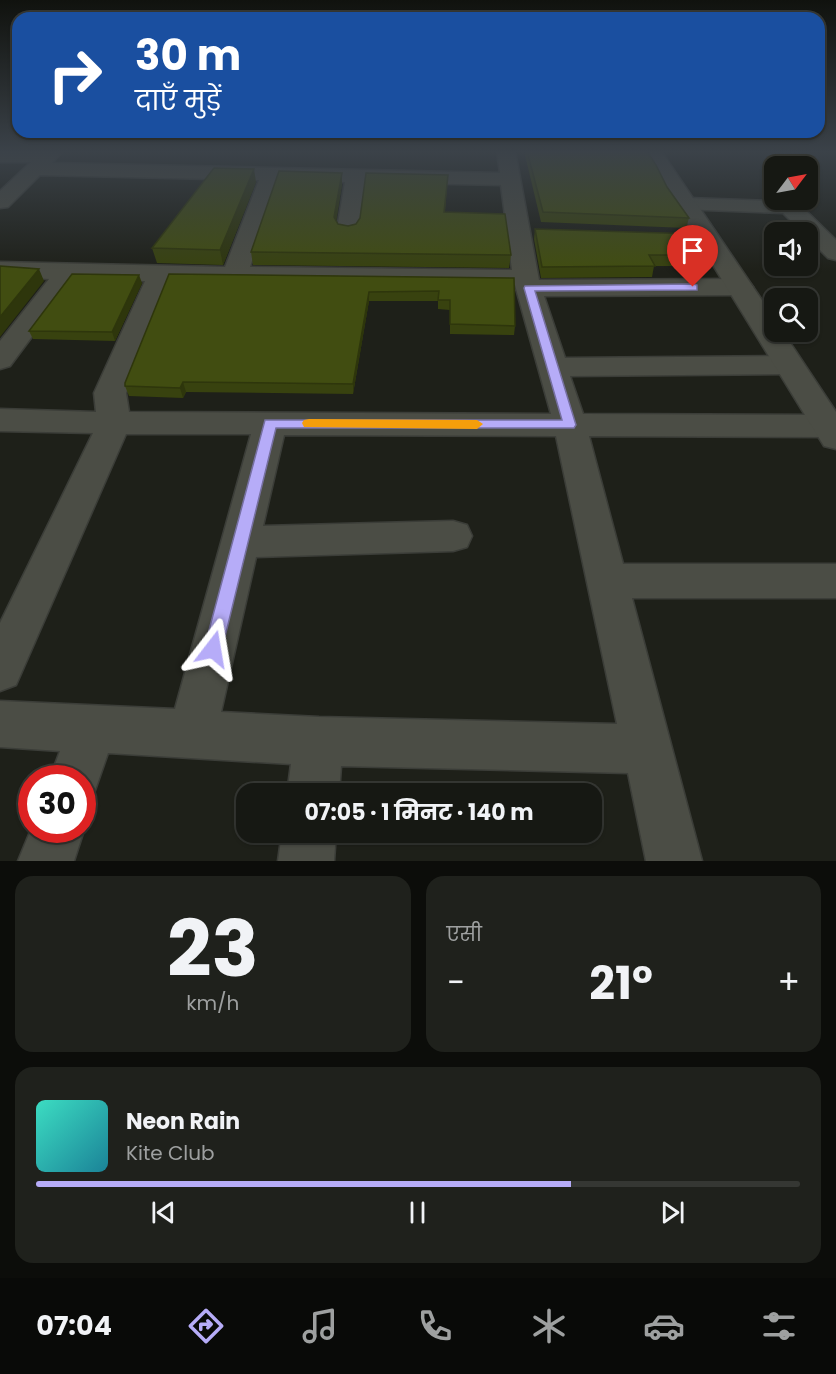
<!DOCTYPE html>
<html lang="hi">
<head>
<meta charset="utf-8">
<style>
  :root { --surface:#161813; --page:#1f211c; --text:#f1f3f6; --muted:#9ea0a0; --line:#353733; --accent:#b6acf8 }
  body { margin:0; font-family:Poppins,"Noto Sans Devanagari",sans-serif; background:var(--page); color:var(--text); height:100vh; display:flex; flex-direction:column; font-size:22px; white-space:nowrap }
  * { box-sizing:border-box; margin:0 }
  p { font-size:20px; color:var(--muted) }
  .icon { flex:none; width:33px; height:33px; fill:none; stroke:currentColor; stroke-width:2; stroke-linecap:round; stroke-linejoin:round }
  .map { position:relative; height:861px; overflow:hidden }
  .panel { display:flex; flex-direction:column; gap:15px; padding:15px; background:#0c0d0a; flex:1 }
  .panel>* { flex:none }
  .banner { position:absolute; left:12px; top:12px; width:813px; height:126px; border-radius:18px; box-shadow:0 2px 4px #0004,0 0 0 2px var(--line); background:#1a4fa0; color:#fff; overflow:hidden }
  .needle { width:39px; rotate:58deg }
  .buttons { position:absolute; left:764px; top:156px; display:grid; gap:12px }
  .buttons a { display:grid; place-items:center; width:54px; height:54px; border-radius:12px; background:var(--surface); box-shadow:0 2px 4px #0004,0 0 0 2px var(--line); font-size:30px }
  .speed { position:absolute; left:18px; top:765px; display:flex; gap:12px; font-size:30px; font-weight:700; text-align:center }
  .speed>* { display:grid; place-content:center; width:78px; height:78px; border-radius:50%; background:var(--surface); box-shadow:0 2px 4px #0004,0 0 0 2px var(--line); line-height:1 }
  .speed .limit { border:9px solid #d22; background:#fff; color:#111 }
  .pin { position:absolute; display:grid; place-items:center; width:51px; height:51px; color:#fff; margin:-62px -26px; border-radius:50% 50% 50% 0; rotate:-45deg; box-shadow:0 0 6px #0007 }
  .pin .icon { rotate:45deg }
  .me { position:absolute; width:66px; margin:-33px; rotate:14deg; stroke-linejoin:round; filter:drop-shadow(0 0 4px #0008) }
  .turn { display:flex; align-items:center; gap:21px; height:126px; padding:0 24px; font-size:27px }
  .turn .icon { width:78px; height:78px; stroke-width:2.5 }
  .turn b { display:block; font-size:42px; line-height:51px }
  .big { font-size:45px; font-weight:700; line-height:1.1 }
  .panel .widget { flex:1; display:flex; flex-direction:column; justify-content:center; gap:9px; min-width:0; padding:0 21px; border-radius:18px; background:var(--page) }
  .panel .dial { align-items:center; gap:0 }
  .dial b { font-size:78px; line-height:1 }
  .song { display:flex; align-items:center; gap:18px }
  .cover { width:72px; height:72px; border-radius:9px; background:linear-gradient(135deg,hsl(170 70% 55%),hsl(190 70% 35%)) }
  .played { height:6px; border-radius:3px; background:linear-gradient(90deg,var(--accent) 70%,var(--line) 70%) }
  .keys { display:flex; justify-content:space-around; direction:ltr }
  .heat { display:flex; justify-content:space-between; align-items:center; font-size:33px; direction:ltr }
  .panel .tiles { flex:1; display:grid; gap:15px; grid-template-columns:1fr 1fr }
  .widget:last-child { grid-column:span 2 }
  .trip { position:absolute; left:236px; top:783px; width:366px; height:60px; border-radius:18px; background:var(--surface); box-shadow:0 2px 4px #0004,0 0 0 2px var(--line); font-weight:700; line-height:60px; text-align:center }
  .tab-bar { display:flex; height:96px; justify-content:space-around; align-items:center; background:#090a08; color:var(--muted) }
  .tab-bar .icon { width:42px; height:42px }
  .tab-bar .current { color:var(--accent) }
  .tab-bar b { font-size:27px; color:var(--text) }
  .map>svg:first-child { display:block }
</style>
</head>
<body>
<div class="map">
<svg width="836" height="861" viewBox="0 0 836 861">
  <rect width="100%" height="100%" fill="#1e2019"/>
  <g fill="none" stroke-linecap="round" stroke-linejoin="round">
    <defs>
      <path id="minor" d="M0,151H58L60,154L52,163L500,173L497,151H515L539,280L740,279L749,282L753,287L749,292L740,295L544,296L565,358L789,356L799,359L804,365L799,371L789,374L570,376L583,414L828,415L836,417V435L828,437L589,436L623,564H836V598H632L702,861H646L628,773L341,766L339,794H287L291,764L108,753L93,796L82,800V778H50L60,751L0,747V701L175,709L251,434H126L16,685L0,691V623L93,433L0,431V409L96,412L94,393L145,281L74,280L10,366L0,369V341L49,279L0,276V262L225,267L259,180L40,175L8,207L0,208V191L31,162H0ZM279,180L345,182L337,229L340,234L348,236L356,234L359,229L365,182L501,185L512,270L250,267ZM170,281L515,285L551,414L129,412L126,393ZM284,435L556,436L617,724L319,717L221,712L256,557L453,551L467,547L472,536L467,525L453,521L263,526Z
        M688,198L797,202L836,240V260L828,258L807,237V232H802L783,213L680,209L677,204L680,199Z
        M32,827V830H82V827L84,830L74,861H18Z
        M282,832H336L334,861H278Z"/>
      <path id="tertiary" d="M643,151H661L774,318V332H783L836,412V449L824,446Z"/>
    </defs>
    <use href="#minor" stroke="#3b3d38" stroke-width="3"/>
    <use href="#tertiary" stroke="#3b3d38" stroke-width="3"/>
    <use href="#minor" fill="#4b4d45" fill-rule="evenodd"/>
    <use href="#tertiary" fill="#4b4d45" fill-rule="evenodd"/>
  </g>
  <path fill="#38420f" d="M524,151H647L667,187L689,218L686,228L541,222Z
    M342,173V184L336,220L338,224L348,226L356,224L447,186L445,212L511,255L509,268L253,265L251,252Z
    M256,182L223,265L157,263L152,248Z
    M535,229L709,255L706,266H654L652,277L541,278L534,239Z
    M169,274L514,278L515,326L514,335L450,334V310L438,309V301H369L353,394L186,392L183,398L129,396L125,386Z
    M142,283L115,341L33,339L29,331Z"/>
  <path fill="#2e360c" d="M254,169L256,182L223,265L220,250Z
    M342,173V184L335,229L334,217Z
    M39,269L44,281L0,337V317Z
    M139,275L142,283L115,341L112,332Z
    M369,292V301L353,394V384Z
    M183,382L186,392L183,398L180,388Z"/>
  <path fill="#414d11" stroke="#2e360c" stroke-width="1.5" d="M527,151H647L656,165L667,187L689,218L543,212Z
    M214,168L254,169L220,250L152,248Z
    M279,171L342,173L334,217L338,224L348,226L356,224L360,218L366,173L448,175L444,212L505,214L511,255L251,252Z
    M535,229L696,234L709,255H649L655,266L542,267Z
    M0,266L39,269L0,317Z
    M72,274L139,275L112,332L29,331Z
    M169,274L514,278L515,326L450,324V300H438L439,291L369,292L353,384L183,382L180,388L125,386V383Z"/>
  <linearGradient id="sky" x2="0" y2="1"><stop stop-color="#10120e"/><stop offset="0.56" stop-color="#3b4249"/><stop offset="1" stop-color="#3b4249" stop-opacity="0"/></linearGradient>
  <rect width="836" height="271" fill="url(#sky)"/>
  <path fill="#b6acf8" stroke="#7670a1" stroke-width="1.5" d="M693,284L697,285V290L535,291L576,425L574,428H276L222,649L220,654L213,657L207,654L204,649L265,420H562L524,288L525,286Z"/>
  <path fill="#f59e0b" d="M309,419L477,420L483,424L477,429L304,427L302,423L304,420Z"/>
</svg>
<div class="buttons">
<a><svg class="needle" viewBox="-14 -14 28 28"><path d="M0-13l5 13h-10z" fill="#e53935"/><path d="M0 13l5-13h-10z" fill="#9ea0a0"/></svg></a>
<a><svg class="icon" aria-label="sound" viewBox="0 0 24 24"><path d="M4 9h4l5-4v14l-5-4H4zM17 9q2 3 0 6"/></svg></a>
<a><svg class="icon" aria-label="search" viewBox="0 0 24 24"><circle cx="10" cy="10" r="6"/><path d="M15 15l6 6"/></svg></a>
</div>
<div class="speed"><div class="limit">30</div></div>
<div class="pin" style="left:693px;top:287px;background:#d93025"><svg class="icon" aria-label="arrive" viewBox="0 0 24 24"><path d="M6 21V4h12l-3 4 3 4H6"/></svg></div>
<svg class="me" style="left:213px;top:649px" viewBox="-20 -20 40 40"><path d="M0-17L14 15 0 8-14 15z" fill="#b6acf8" stroke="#fff" stroke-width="4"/></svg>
<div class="trip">07:05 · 1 मिनट · 140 m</div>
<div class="banner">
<div class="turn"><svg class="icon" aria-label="right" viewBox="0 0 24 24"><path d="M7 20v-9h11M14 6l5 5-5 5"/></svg><div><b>30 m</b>दाएँ मुड़ें</div></div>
</div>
</div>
<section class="panel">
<div class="tiles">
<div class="widget dial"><b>23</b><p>km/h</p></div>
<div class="widget"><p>एसी</p>
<div class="heat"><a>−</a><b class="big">21°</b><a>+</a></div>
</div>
<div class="widget">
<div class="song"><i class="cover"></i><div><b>Neon Rain</b><p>Kite Club</p></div></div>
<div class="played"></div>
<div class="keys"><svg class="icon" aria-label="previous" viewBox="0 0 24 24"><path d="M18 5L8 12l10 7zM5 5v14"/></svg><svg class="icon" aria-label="pause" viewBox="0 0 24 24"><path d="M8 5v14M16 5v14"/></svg><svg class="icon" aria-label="next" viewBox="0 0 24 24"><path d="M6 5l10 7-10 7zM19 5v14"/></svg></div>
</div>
</div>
</section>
<nav class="tab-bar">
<b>07:04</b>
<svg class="icon current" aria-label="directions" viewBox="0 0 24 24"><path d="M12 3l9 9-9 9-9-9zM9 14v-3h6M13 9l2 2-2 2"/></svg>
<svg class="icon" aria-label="music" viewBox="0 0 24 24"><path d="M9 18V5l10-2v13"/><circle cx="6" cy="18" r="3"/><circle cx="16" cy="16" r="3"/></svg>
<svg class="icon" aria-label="phone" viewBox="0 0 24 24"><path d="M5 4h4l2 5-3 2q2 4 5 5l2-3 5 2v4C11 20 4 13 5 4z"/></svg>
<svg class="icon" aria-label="climate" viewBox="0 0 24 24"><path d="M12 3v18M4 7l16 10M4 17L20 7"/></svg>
<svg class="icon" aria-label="car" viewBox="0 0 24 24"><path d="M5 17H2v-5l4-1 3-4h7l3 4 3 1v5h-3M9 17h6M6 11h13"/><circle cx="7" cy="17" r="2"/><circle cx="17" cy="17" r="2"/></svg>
<svg class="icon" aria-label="filters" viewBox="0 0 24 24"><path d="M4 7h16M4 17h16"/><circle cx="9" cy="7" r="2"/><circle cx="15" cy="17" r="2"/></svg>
</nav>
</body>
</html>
